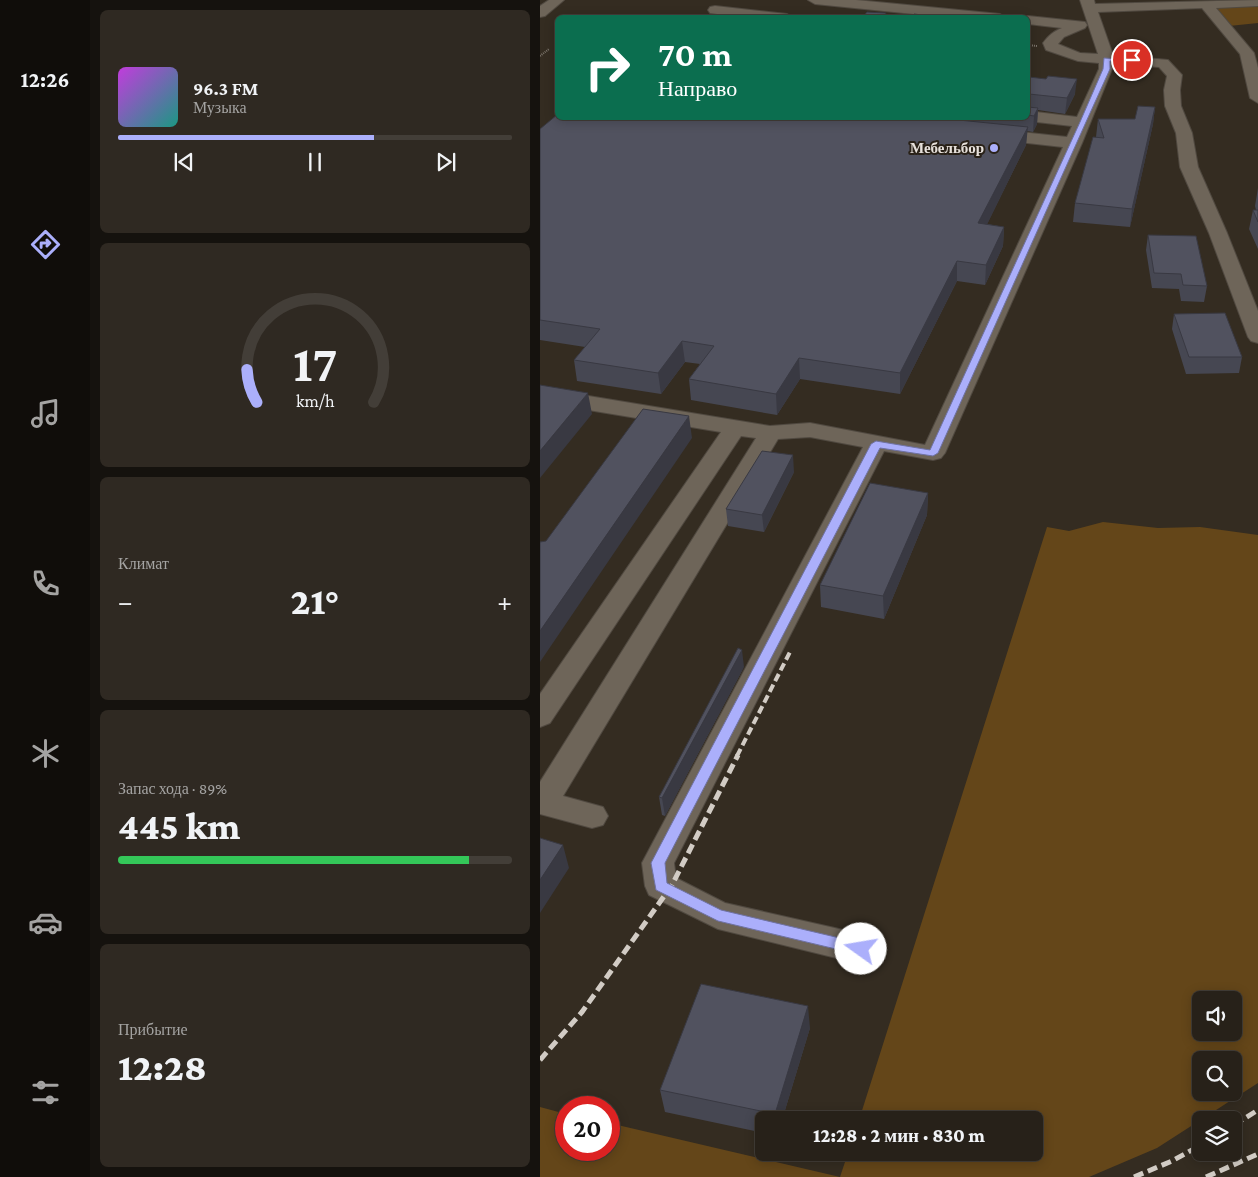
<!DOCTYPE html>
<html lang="ru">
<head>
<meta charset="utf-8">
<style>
  :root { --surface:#272119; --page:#2f2922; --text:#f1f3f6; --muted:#a4a3a2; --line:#433e38; --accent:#abaffb }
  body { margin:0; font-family:"Crimson Pro",serif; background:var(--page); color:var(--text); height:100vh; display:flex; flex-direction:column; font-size:19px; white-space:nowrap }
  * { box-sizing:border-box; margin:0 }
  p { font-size:16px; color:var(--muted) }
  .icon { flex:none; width:28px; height:28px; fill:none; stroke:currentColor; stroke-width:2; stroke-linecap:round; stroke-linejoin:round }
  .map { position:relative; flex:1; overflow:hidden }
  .side { display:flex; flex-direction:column; gap:10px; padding:10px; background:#15120e; width:450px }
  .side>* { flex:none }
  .banner { position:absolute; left:15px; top:15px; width:475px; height:105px; border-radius:8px; box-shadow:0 2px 12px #0003,0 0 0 1px var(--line); background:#0b6e4f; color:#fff; overflow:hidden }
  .controls { position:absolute; left:652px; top:991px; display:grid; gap:10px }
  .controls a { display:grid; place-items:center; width:50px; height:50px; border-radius:8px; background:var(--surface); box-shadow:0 2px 12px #0003,0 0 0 1px var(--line); font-size:25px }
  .speed { position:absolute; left:15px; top:1096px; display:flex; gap:10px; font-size:25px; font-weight:700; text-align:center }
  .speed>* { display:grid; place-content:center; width:65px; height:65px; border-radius:50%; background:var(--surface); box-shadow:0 2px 12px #0003,0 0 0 1px var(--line); line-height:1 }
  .speed .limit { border:8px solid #d22; background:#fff; color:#111 }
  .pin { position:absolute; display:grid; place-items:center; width:42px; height:42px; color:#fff; margin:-21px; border:2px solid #fff; border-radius:50%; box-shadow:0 1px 5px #0007 }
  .me { position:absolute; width:55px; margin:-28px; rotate:283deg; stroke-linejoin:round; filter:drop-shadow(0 0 4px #0008) }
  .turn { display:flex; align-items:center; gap:18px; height:105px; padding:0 20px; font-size:22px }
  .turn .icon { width:65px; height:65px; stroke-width:2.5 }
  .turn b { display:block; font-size:35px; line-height:42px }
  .big { font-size:38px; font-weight:800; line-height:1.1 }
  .side .card { flex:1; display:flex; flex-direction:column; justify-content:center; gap:8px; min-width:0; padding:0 18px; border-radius:8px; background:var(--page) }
  .side .dial { align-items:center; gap:0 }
  .dial svg { height:130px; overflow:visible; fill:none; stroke:var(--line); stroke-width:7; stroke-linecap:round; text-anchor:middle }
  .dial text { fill:var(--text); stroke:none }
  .song { display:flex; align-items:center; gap:15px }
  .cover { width:60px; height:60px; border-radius:8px; background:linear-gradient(135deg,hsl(290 70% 55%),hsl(170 70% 35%)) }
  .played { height:5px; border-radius:2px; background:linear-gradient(90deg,var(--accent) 65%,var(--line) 65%) }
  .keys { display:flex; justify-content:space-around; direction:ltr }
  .heat { display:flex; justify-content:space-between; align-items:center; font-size:28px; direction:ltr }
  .charge { height:8px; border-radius:4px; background:linear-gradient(90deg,#34c759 89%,var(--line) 0) }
  .trip { position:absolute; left:215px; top:1111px; width:288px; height:50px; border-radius:8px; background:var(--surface); box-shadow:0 2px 12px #0003,0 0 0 1px var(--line); font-weight:800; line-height:50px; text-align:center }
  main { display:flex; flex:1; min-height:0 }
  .tab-bar { display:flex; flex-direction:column; width:90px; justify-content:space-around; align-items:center; background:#100d0a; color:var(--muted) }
  .tab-bar .icon { width:35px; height:35px }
  .tab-bar .selected { color:var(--accent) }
  .tab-bar b { font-size:22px; color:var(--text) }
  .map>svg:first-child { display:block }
</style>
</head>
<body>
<main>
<nav class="tab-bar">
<b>12:26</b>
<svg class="icon selected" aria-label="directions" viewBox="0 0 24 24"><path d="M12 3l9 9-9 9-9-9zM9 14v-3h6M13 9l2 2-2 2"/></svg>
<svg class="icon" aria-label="music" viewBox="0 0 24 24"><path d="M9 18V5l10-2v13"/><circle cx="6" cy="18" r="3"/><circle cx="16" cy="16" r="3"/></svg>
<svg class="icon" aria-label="phone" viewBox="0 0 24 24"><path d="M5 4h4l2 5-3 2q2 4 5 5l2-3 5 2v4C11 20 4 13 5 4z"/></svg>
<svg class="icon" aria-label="climate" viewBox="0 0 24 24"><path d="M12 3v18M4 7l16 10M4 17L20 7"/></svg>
<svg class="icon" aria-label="car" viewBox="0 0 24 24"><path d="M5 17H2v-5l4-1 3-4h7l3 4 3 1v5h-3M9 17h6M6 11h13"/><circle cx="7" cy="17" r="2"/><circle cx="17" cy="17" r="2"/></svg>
<svg class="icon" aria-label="filters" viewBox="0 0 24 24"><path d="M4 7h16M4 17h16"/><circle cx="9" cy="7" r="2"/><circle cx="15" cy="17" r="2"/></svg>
</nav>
<section class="side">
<div class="card">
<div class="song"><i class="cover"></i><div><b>96.3 FM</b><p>Музыка</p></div></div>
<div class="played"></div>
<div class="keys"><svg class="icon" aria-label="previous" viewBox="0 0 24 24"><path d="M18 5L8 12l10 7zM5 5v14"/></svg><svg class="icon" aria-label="pause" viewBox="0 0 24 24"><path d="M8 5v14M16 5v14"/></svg><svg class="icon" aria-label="next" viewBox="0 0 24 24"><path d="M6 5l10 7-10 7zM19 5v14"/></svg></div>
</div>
<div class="card dial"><svg viewBox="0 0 100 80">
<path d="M14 69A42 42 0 1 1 86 69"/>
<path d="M14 69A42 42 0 0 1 8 49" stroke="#abaffb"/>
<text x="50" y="56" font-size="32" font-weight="700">17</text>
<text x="50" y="72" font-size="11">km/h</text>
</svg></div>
<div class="card"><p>Климат</p>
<div class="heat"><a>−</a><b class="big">21°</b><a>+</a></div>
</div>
<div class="card"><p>Запас хода · 89%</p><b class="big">445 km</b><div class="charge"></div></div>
<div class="card"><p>Прибытие</p><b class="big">12:28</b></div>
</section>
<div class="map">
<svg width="718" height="1177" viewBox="0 0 718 1177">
  <rect width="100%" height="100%" fill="#342c21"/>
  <path fill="#644619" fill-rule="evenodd" d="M718,4V23L689,26L675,9L682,6Z
    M563,522L618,528L660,527L718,535V1083L617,1148L549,1177H0V1107L26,1114V1150H69V1123L300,1177L308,1153L494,1152V1120H319L507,527L529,531ZM661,1000H694V1032H661ZM661,1060H694V1092H661Z"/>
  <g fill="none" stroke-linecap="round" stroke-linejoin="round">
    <defs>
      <path id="minor" d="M9,0H24L5,16L0,17V6Z
        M268,0H316L460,14L467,18H413L275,4Z
        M540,0H554L555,4L718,0V6L676,8L714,53L718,68V103L710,98L700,54L662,8L558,12L573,55L628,60L642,75L640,90L641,106L652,133L658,167L687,233L718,311V343L711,341L708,337L669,233L640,167L636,133L625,106L624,90L627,76L619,67L574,64L542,143L405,453L401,458L393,460L344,451L134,863L136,878L185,903L321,934L333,939L338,949L333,959L321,964L178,929L109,895L105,886L102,863L323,447L270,437L238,439L23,796L63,807L68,816L63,825L52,828L0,814V782L216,438L201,436L10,723L0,727V694L181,432L0,402V388L230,426L270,423L385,445L523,147L452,139L444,134L452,129L527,137L532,126L488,121L481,118H488V111L537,117L559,69V63L538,61L506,50L503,43C508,36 514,31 522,28L488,24V18H483L488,16L545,22L547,25L545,28L524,37L518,44L540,53L558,54Z
        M175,6L247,14L254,18H206L170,13L168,10L170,7Z"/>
    </defs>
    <use href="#minor" stroke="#504940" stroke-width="2"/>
    <path stroke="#7d766d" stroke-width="2" stroke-dasharray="1 1" stroke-linecap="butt" d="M488,45L497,46
      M0,56L9,49"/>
    <use href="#minor" fill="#6e6559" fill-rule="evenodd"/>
    <path stroke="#d2ccc5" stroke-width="4" stroke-dasharray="8 4" stroke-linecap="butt" d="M197,756L251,650"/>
    <path stroke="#d2ccc5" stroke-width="5" stroke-dasharray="10 5" stroke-linecap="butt" d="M0,1060L42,1012L132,885L198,755
      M694,1125L718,1110
      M594,1177L632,1161L661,1145
      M666,1177L718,1154"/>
  </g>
  <path fill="#464752" d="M488,80L535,94L525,114L498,110L497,124L493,132L487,131L486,145L447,224L464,227L463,246L445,285L417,281L360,394L260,379L237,415L151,400L149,379L160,364L145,362L121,394L37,381L34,360L45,347L0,340V129L377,119V118H488Z
    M615,107L613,124L590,227L533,222L535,203L556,137L558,119H595Z
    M718,188V249L709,229L713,210H716L715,206Z
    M608,235L667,286L664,302L641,301L639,289L612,288L606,250Z
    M634,314L702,357L699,373L646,374L632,329Z
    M254,472L224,532L188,526L186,509Z
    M388,493L387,515L344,619L281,607L280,585Z
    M204,667L125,816L122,815L119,797Z
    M270,1028L242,1120H224V1133L125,1112L120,1090Z"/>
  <path fill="#393942" d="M537,79L535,94L525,114L527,98Z
    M615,107L613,124L590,227L592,209Z
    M498,108L497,124L493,132L494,116Z
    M488,127L486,145L438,243V223Z
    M464,227L463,246L445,285L446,265Z
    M417,261V281L360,394V373Z
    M142,341L145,362L121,394L118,373Z
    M259,358L260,379L237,415L236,394Z
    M48,393L52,414L0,478V451Z
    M149,416L152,438L0,662V631Z
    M253,455L254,472L224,532L222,515Z
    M388,493L387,515L344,619L343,596Z
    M202,650L204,667L125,816L122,798Z
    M23,845L29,868L0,913V880Z
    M268,1006L270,1028L242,1120H235V1114Z"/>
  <path fill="#51525f" stroke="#393942" d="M327,12L346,13L343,18H322Z
    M374,14L407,18H371Z
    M508,76L537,79L527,98L489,94L488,99V80L489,77L506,79Z
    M598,106L615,107L592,209L535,203L553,137L564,138L558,119H595Z
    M488,107L498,108L494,116L488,115Z
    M18,114V118H367L377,119V118H399L488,127L438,223L464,227L446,265L417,261L360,373L259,358L236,394L149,379L174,346L142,341L118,373L34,360L60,329L0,320V129Z
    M713,210H718V222Z
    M608,235L656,236L667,286L643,285L641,274L614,273Z
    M685,313L702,357H649L634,314Z
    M0,385L48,393L0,451Z
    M103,409L149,416L0,631V542L6,541Z
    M222,451L253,455L222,515L186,509Z
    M330,483L388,493L343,596L280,585Z
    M198,648L202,650L122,798L119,797Z
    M0,838L23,845L0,880Z
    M161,984L268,1006L235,1114L120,1090Z"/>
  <path fill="#abaffb" stroke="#6f72a3" d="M564,58L595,60L570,61V69L546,122L398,453L393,456L340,448L125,863L127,883L181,910L321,943L326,945L329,949L326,953L321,955L178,921L116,890L111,863L331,444L336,441L390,450L540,122L563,69Z"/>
  <circle fill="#abaffb" stroke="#2a2218" stroke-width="2" cx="454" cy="148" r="5"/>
  <g text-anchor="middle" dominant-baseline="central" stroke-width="4" stroke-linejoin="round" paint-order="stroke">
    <g font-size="15" font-weight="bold" fill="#e7e1db" stroke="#2a2218" text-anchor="end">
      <text x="444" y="148">Мебельбор</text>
    </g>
  </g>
</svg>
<div class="controls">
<a><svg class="icon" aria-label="sound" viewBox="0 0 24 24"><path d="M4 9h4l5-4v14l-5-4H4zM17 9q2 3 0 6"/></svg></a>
<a><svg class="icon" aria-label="search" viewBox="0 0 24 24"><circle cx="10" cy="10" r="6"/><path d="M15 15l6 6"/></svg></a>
<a><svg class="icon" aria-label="layers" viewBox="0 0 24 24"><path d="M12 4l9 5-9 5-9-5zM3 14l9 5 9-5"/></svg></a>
</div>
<div class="speed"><div class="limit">20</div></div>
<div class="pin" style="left:592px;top:60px;background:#d93025"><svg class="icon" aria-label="arrive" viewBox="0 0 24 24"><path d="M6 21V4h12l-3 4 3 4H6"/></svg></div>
<svg class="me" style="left:321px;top:949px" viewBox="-20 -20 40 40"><circle r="19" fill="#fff"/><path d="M0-13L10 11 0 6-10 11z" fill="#abaffb"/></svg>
<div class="trip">12:28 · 2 мин · 830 m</div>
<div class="banner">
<div class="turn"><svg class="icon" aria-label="right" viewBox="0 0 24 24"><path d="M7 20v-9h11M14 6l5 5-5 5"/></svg><div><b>70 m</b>Направо</div></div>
</div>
</div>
</main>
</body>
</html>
